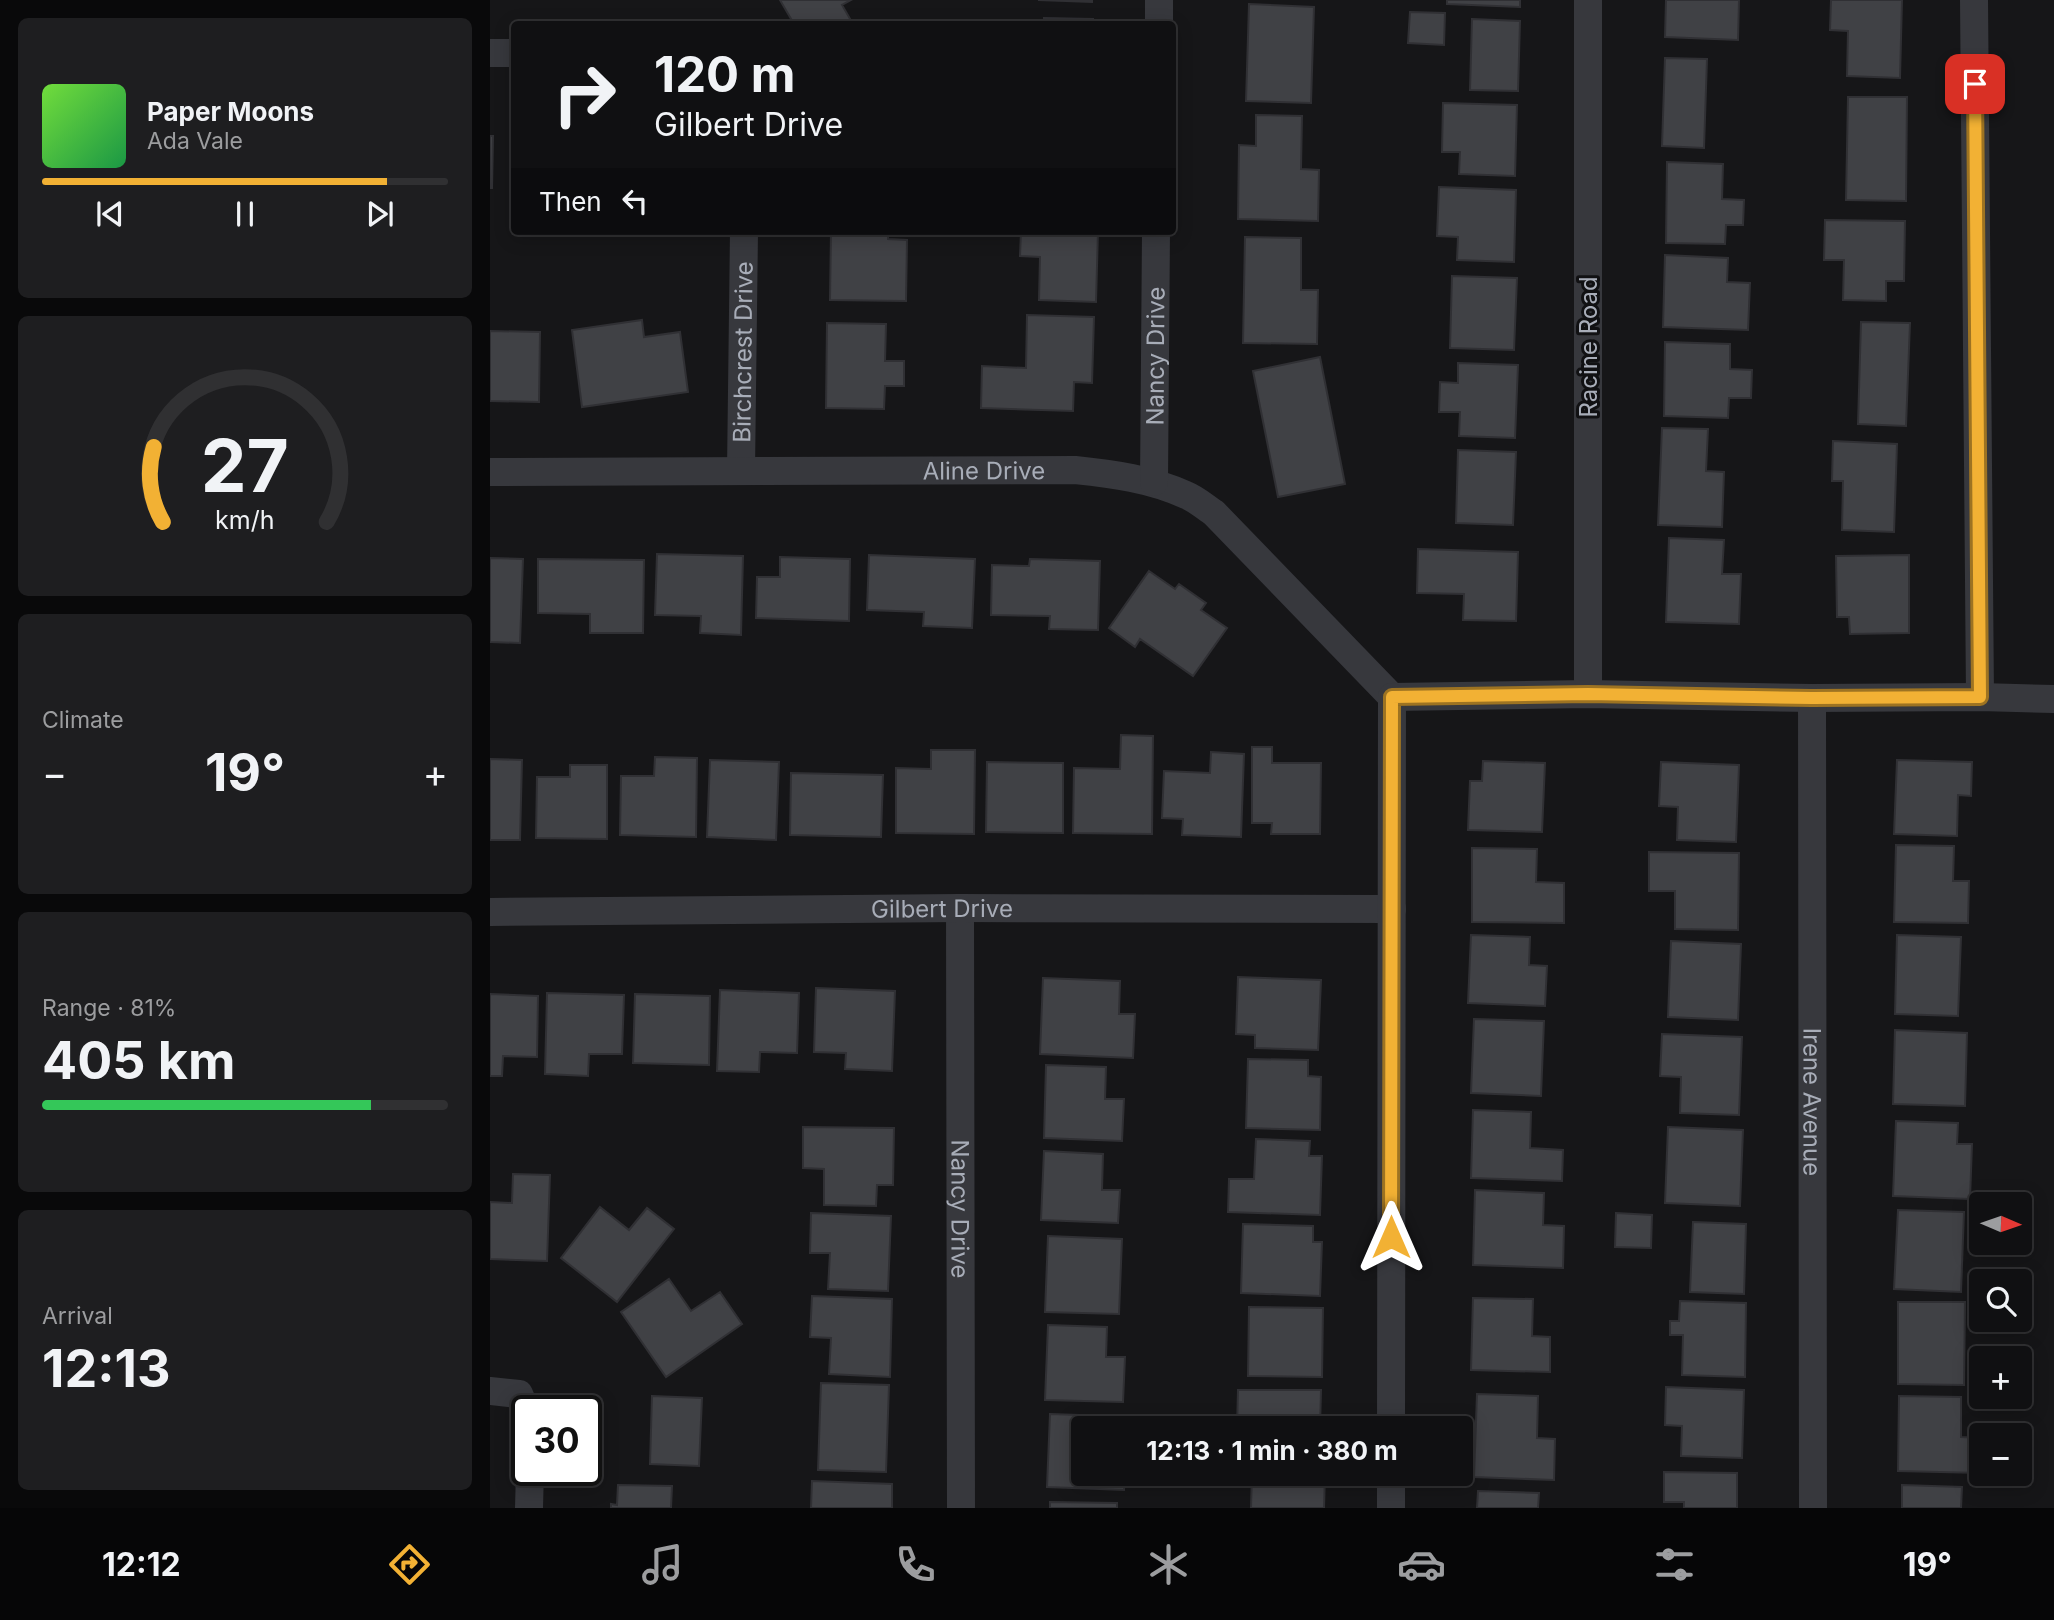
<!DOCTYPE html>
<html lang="en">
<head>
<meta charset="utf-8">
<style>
  :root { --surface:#101012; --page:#1e1e20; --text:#f1f3f6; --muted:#9c9d9f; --line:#303032; --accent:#f2b134 }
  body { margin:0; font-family:Inter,sans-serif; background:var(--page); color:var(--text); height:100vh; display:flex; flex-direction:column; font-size:26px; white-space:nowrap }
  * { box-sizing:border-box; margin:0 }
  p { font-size:23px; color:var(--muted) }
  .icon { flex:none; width:38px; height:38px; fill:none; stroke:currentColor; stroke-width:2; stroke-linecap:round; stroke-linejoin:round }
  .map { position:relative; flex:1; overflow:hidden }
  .drawer { display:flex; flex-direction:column; gap:18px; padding:18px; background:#09090a; width:490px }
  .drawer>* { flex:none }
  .banner { position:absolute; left:21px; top:21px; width:665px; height:214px; border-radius:7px; box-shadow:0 4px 18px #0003,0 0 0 2px var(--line); background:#101012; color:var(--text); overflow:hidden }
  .needle { width:46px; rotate:92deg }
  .buttons { position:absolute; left:1479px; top:1192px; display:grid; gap:14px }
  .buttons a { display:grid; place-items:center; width:63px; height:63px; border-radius:7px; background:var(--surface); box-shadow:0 4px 18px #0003,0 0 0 2px var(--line); font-size:35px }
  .speed { position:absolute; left:21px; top:1395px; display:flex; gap:14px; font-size:35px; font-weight:700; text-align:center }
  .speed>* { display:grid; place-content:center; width:91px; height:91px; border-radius:50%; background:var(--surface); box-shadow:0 4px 18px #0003,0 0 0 2px var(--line); line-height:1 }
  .speed .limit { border:4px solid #111; border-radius:10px; background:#fff; color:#111 }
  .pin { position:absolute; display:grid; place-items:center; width:60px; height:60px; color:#fff; margin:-30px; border-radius:14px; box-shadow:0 4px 10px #0006 }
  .me { position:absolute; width:77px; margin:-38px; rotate:0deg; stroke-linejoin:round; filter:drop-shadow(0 0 5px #0008) }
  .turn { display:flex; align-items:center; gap:24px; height:147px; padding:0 28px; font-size:32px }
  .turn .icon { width:91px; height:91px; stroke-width:2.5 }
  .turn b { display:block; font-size:49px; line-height:60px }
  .then { display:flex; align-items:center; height:66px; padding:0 28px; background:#0003; gap:14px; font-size:26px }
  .big { font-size:52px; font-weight:700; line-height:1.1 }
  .drawer .tile { flex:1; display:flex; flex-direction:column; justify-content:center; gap:10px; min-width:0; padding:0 24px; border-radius:10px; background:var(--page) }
  .drawer .dial { align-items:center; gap:0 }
  .dial svg { height:182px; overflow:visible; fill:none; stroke:var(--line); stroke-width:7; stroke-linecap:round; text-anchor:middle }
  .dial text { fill:var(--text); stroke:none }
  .song { display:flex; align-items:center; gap:21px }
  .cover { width:84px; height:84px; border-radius:10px; background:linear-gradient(135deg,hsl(100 70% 55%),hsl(140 70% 35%)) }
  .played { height:7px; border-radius:4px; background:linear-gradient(90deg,var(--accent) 85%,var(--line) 85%) }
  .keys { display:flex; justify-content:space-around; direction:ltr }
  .heat { display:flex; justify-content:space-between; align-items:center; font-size:38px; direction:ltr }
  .charge { height:10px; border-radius:5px; background:linear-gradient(90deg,#34c759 81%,var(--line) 0) }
  .trip { position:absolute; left:581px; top:1416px; width:402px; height:70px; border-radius:7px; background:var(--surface); box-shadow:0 4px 18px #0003,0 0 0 2px var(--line); font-weight:700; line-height:70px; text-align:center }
  .dock { display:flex; height:112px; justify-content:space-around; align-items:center; background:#060607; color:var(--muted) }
  .dock .icon { width:49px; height:49px }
  .dock .active { color:var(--accent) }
  .dock b { font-size:32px; color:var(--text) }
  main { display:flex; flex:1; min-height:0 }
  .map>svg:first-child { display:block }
</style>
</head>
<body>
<main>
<section class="drawer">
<div class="tile">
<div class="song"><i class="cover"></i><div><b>Paper Moons</b><p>Ada Vale</p></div></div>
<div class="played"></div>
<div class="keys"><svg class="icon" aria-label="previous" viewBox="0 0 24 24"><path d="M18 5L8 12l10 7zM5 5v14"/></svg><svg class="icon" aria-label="pause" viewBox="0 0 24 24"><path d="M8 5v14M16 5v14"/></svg><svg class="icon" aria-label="next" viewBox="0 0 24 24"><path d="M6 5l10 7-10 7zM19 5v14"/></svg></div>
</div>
<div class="tile dial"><svg viewBox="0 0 100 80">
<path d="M14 69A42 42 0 1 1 86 69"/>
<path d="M14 69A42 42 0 0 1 10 36" stroke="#f2b134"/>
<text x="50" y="56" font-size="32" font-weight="700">27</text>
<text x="50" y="72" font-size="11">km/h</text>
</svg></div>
<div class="tile"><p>Climate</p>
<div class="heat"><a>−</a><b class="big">19°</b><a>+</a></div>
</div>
<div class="tile"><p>Range · 81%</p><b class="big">405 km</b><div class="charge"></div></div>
<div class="tile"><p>Arrival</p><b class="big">12:13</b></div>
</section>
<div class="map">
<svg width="1564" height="1508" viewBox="0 0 1564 1508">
  <rect width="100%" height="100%" fill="#161618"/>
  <path fill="#404145" stroke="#303034" stroke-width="2" d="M290,0H361L352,5L363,24H304Z
    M548,0H602V2Z
    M957,0H1030V7L957,4Z
    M1176,0H1249L1248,40L1175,37Z
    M1341,0H1412L1410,78L1357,76L1358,31L1340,30Z
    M759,4L824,7L821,103L756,101Z
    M920,12L955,13L954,45L918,43Z
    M554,18L603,19V24H554Z
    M982,19L1030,21L1028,91L980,90Z
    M1175,58L1217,59L1214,148L1172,146Z
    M1358,97H1417L1416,201L1356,200Z
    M953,103L1027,105L1025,176L969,174L970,152H952Z
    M766,115L812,116L811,169L829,170L828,221L748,219L749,145L766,146Z
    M24,133V211H23Z
    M0,136H3L2,188H0Z
    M1177,162L1233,164L1232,199L1254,200L1253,225H1236L1235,244L1176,243Z
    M949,187L1026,190L1024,262L967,260L968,237L947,236Z
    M1335,220L1415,221L1414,281H1396V301L1353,300L1354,260H1334Z
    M341,231H398V239L417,240L416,301L340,300Z
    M531,231H608L606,302L549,300L550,257L530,256Z
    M755,237L811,238V290H828L827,344L753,343Z
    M1175,255L1238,258L1237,282L1260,283L1258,330L1173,327Z
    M962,276L1027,278L1024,350L960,348Z
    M537,315L604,317L602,383L584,382L583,411L491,408L492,366L536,368Z
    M152,320L154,337L190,332L198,392L92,407L82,330Z
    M1371,322L1420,323L1416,426L1368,424Z
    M337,323L396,324L395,361H414V386H395L394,409L336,408Z
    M0,331L50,332L49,402L0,401Z
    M1175,342L1240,344V369L1262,370L1261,398H1239L1238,418L1174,416Z
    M830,357L855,484L788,497L763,371Z
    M968,363L1028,365L1025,438L969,436L970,412H949L950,382L968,383Z
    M1172,428L1218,429L1216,471L1234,472L1232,527L1168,525Z
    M1343,441L1407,444L1404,532L1352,530L1353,481H1342Z
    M968,450L1026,452L1023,525L966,523Z
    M1179,538L1234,540L1232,574H1251L1249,624L1176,622Z
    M928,549L1028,552L1026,621L973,620L974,594L927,593Z
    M167,554L253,556L251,635L210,633L211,616L165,615Z
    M379,555L485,559L482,628L433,626L434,612L377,610Z
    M1419,555V633L1360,634L1359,617H1347L1346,556Z
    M290,557L360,559L359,621L266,618L267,577H290Z
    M0,558L33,559L30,643L0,642Z
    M48,559L154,560L153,633H100V614L48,613Z
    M540,559L610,561L608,630L559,629L560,616L501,615L502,565L539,566Z
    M659,571L685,589L689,584L716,603L711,610L737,628L703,676L650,639L645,647L619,628Z
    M631,735L663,736L662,834L583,833L584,768L630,769Z
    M762,747H782V763H831L830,834H781L782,823H762Z
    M441,750H485L484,834L406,833V768L441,769Z
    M721,752L754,754L751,837L692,835L693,819L672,818L674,771L720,773Z
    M165,757L207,758L206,837L130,835L131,776H164Z
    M0,759L32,760L30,840H0Z
    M220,760L289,762L286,840L217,837Z
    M1407,760L1482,762L1481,796L1468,795L1467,836L1404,834Z
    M993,761L1055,763L1052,832L978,830L980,781H992Z
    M497,762L573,763V833L496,832Z
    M1171,762L1249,765L1246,842L1187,840L1188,807L1169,806Z
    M80,765H117V839L46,838L47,777H80Z
    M301,773L393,775L391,837L300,835Z
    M1406,845L1464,846L1463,881H1479L1478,923L1404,922Z
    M982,848L1047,849L1046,882L1074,883V923L982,922Z
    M1159,852L1249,853L1248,930L1185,929V891H1159Z
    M981,935L1040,937L1039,965L1057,966L1055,1006L978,1003Z
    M1407,935L1471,937L1468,1016L1405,1014Z
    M1181,941L1251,944L1248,1020L1178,1017Z
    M748,977L831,980L828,1050L765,1048V1035L746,1034Z
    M553,978L630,981L629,1014H645L643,1058L550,1054Z
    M326,988L405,991L402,1071L355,1069L356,1053L324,1052Z
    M230,990L309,993L307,1053L270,1052L269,1072L227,1071Z
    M57,993L134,995L132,1054H99L98,1076L55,1074Z
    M0,994L48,996L47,1057L13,1056L12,1076H0Z
    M145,994L220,996L219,1065L143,1063Z
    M984,1019L1054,1021L1051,1096L981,1093Z
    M1405,1030L1477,1033L1475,1106L1403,1104Z
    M1172,1034L1252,1037L1249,1115L1190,1113L1191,1077L1170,1076Z
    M758,1059L818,1060V1076L831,1077L830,1130L756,1128Z
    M556,1065L616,1067L615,1099H634L632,1141L554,1138Z
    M983,1110L1041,1112L1040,1148L1073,1150L1072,1181L981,1178Z
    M1406,1121L1468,1123L1467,1144H1482L1480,1199L1403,1196Z
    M313,1127L404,1128L403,1185H387L386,1206L334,1205V1169L313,1168Z
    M1178,1127L1253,1130L1250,1206L1175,1203Z
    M766,1139L820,1141L819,1156H832L830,1215L738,1212L739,1179H764Z
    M554,1151L613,1154L612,1190H630L628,1223L551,1220Z
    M23,1174L60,1175L57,1261L0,1259V1202L22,1203Z
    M985,1190L1054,1193L1053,1225L1074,1226L1073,1268L983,1265Z
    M110,1207L139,1230L157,1208L184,1229L127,1302L71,1258Z
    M1408,1210L1474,1212L1471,1292L1404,1289Z
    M321,1213L401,1216L398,1291L338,1289L340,1253H320Z
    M1126,1213L1162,1215L1161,1248L1125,1247Z
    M1203,1222L1256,1224L1254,1294L1200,1292Z
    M753,1224L823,1226V1242H832L830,1296L751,1293Z
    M558,1236L632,1239L629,1314L555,1312Z
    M179,1279L201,1311L230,1292L252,1324L176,1377L131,1312Z
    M322,1296L402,1299L400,1377L339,1374L341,1338L320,1337Z
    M983,1298L1043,1299L1042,1336L1060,1337V1372L981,1370Z
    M1190,1301L1256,1303L1255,1377L1192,1375L1193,1335H1180V1321H1189Z
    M1408,1302H1475L1474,1385L1408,1384Z
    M759,1307L833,1308L832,1377L758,1376Z
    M558,1325L617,1327L616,1357H635L633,1402L555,1400Z
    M331,1383L399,1385L396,1472L328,1470Z
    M1176,1387L1254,1390L1252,1458L1191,1456L1192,1426L1175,1425Z
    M748,1390H831L830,1428H747Z
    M987,1394L1048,1396L1047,1438L1065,1439L1064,1480L984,1477Z
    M162,1396L212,1398L209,1466L160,1464Z
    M1409,1396L1471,1397V1437L1491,1438V1473L1408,1471Z
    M560,1414L618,1416L617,1428H593V1474H635L634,1490L557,1487Z
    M1174,1472L1247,1473V1508H1194V1502H1174Z
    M762,1474L835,1475L834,1508H761Z
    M322,1481L402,1484V1508H321Z
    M128,1485L182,1486L181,1508H121V1504L127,1505Z
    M1412,1485L1472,1487L1471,1508H1412Z
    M988,1491L1049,1493L1048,1508H987Z
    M560,1502L627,1503V1508H560Z"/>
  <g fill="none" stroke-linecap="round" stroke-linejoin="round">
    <g stroke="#37383d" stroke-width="28">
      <path d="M1098,0V694"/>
      <path d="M1484,0L1490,697"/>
      <path d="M669,24V0"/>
      <path d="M0,53H24"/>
      <path id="s1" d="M251,471L254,231"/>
      <path id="s2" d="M0,472L585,470C623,474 661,479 696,495C706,499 715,507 724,513L902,697"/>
      <path id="s3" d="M664,482L666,231"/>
      <path d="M902,697L1098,694L1322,698L1490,697L1564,699"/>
      <path id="s4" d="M1322,698L1323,1508"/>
      <path id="s5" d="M470,908L471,1508"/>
      <path id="s6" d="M0,912L470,908L902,909"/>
      <path d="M0,1391L29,1394L37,1413"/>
      <path d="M901,1428L902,697"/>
      <path d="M39,1508L40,1470"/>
      <path d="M901,1508V1474"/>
    </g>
  </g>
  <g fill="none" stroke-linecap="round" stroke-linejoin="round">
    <defs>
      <path id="route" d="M901,1237L902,697L1098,694L1322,698L1490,697L1485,84"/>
    </defs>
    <use href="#route" stroke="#9d7322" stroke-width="18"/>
    <use href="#route" stroke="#f2b134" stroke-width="12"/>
  </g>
  <g text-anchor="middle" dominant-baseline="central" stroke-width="6" stroke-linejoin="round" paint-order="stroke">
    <g font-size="24" fill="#a8adb8" stroke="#111113">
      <text transform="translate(1098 347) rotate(-90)">Racine Road</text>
      <text stroke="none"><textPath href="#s1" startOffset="119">Birchcrest Drive</textPath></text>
      <text stroke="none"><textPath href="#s3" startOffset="126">Nancy Drive</textPath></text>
      <text stroke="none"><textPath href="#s2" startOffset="494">Aline Drive</textPath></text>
      <text stroke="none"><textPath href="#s6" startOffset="452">Gilbert Drive</textPath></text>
      <text stroke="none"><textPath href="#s4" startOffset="404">Irene Avenue</textPath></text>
      <text stroke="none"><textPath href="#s5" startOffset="301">Nancy Drive</textPath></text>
    </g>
  </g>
</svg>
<div class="buttons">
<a><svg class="needle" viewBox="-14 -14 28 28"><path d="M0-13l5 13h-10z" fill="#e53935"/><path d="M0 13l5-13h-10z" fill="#9c9d9f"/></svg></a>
<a><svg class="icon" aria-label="search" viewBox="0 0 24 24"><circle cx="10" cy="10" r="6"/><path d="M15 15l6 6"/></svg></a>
<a>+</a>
<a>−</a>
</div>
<div class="speed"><div class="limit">30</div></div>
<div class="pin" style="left:1485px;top:84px;background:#d93025"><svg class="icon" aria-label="arrive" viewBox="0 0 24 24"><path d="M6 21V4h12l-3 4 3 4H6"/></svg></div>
<svg class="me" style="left:901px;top:1237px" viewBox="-20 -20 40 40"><path d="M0-17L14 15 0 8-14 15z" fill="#f2b134" stroke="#fff" stroke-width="4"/></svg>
<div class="trip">12:13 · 1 min · 380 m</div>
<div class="banner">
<div class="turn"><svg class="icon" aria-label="right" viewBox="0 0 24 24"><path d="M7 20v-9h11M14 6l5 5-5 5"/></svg><div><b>120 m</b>Gilbert Drive</div></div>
<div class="then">Then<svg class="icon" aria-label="left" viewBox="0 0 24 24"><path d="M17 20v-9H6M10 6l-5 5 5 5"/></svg></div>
</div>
</div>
</main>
<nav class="dock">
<b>12:12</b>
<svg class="icon active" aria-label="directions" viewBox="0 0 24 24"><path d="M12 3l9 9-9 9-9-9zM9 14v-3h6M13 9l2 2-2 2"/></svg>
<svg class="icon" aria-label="music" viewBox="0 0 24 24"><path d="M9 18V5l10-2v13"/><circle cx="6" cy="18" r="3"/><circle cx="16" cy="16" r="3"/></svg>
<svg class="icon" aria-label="phone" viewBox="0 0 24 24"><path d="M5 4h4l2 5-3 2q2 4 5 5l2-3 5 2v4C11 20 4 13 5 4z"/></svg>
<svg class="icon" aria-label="climate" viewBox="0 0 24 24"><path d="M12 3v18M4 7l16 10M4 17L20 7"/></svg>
<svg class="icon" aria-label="car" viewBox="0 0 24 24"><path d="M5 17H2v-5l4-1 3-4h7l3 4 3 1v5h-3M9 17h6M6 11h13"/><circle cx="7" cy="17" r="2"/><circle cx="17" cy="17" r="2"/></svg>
<svg class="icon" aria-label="filters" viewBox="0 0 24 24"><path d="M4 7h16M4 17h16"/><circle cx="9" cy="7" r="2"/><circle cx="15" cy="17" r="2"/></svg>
<b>19°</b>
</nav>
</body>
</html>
